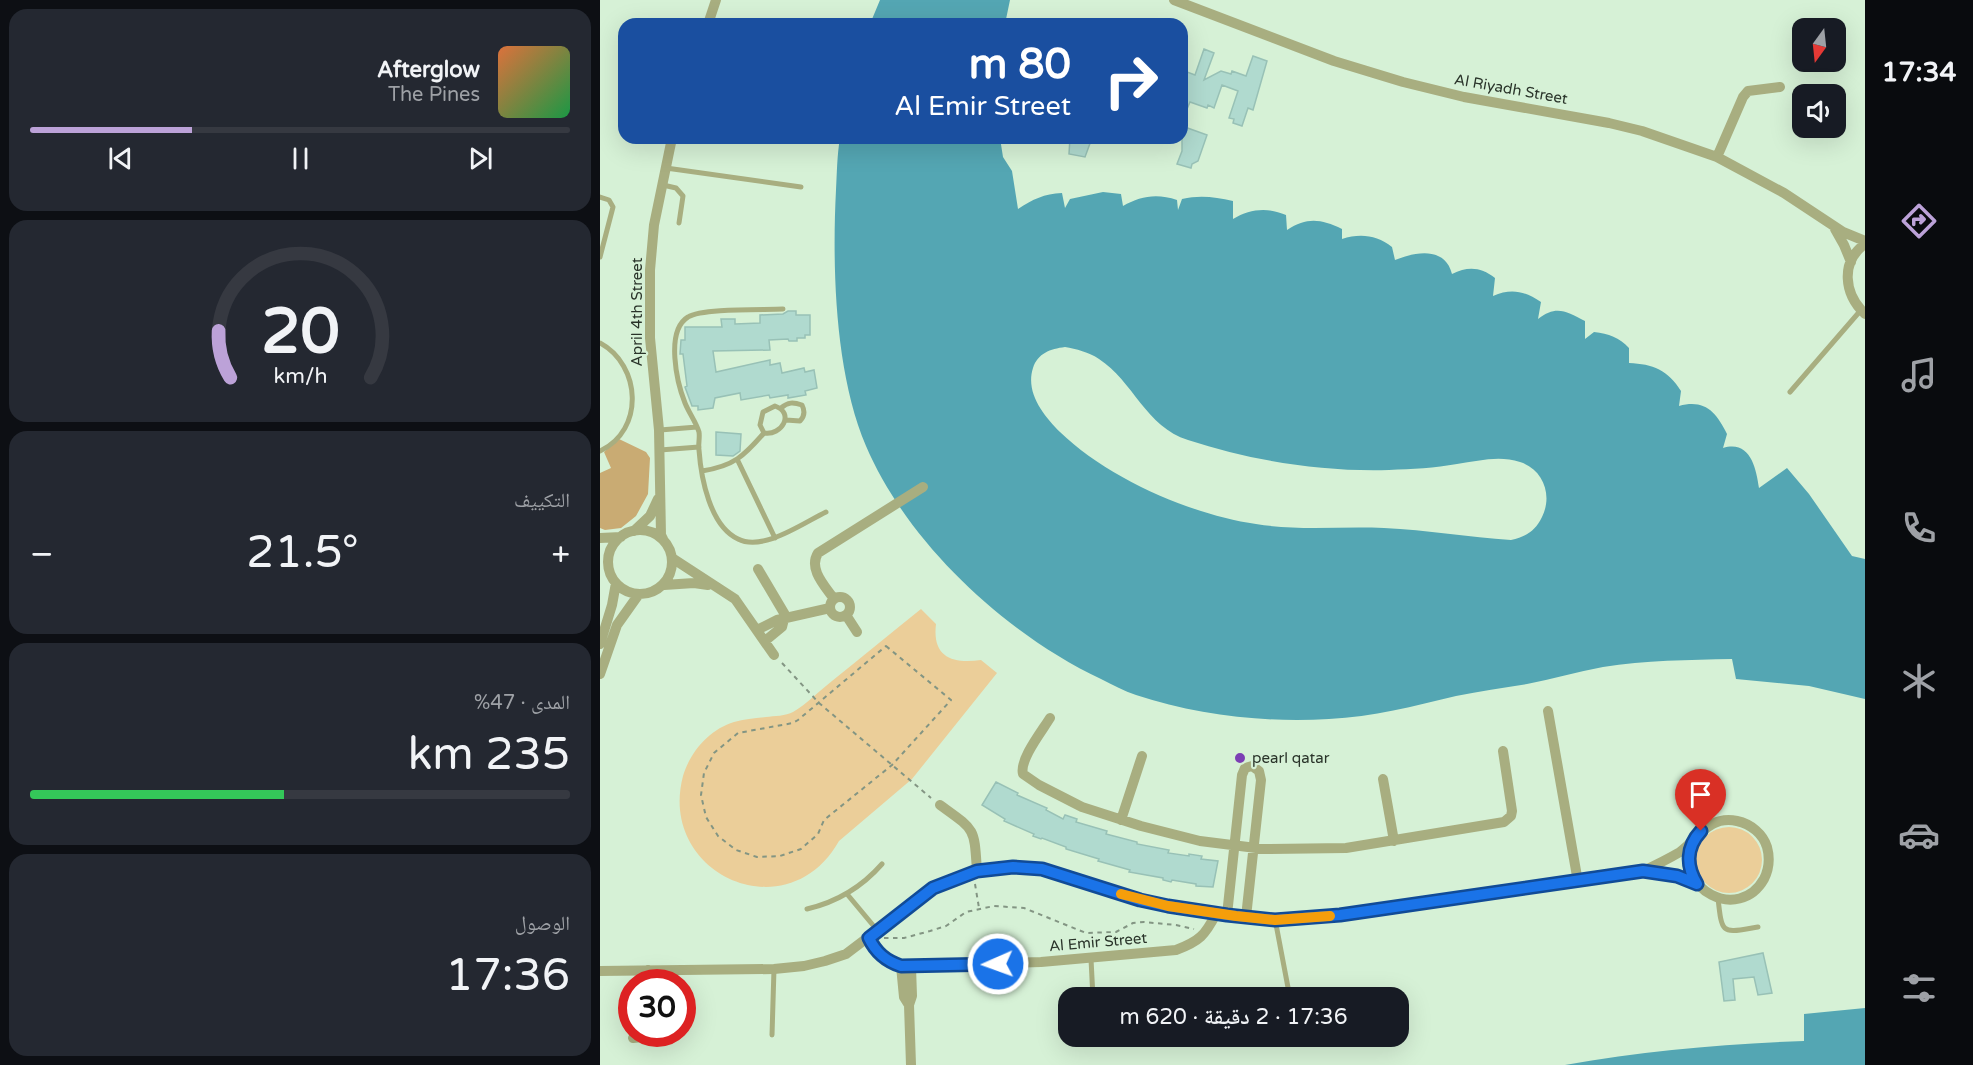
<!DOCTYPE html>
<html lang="ar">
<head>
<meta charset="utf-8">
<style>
  :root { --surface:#171b24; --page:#242831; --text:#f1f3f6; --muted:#9ea1a6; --line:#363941; --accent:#bca2d8 }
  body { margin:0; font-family:"Varela Round","Noto Naskh Arabic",sans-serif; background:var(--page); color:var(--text); direction:rtl; height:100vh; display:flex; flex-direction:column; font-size:22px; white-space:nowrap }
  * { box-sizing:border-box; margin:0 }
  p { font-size:20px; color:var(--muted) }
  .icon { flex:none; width:33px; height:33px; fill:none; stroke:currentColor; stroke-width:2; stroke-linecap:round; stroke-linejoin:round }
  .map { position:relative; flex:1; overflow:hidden; direction:ltr }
  .sheet { display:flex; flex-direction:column; gap:9px; padding:9px; background:#0d0f14; width:600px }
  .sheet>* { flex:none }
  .guide { position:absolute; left:18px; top:18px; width:570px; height:126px; border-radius:18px; box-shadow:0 6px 24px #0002; direction:rtl; background:#1a4fa0; color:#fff; overflow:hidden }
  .needle { width:39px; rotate:195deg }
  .tools { position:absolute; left:1192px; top:18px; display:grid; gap:12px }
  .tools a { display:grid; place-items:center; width:54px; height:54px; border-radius:12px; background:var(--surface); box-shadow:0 6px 24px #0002; font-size:30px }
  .speed { position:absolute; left:18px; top:969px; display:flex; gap:12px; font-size:30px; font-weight:700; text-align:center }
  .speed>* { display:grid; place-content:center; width:78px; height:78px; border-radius:50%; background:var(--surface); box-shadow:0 6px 24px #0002; line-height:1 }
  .speed .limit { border:9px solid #d22; background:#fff; color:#111 }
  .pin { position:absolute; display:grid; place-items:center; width:51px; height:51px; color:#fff; margin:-62px -26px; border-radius:50% 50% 50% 0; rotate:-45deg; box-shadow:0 0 6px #0007 }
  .pin .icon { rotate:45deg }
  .me { position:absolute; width:66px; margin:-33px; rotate:268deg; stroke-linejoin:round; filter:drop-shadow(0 0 4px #0008) }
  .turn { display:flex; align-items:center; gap:21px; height:126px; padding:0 18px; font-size:27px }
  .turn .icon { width:78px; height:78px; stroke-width:2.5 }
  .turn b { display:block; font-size:42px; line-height:51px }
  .big { font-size:45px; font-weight:600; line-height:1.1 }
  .sheet .tile { flex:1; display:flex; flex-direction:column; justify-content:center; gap:9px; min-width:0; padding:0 21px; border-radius:18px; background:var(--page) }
  .sheet .dial { align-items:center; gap:0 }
  .dial svg { height:156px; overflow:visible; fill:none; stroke:var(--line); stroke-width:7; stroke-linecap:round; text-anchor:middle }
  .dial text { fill:var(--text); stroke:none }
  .song { display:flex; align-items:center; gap:18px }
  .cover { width:72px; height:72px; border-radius:9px; background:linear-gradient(135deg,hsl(20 70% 55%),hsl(140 70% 35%)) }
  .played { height:6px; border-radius:3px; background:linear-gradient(90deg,var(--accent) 30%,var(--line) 30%) }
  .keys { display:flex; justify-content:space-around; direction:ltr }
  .heat { display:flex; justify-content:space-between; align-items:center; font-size:33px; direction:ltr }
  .charge { height:9px; border-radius:4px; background:linear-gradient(90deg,#34c759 47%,var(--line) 0) }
  .trip { position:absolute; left:458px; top:987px; width:351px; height:60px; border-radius:18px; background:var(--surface); box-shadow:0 6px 24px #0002; font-weight:600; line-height:60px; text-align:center; direction:rtl }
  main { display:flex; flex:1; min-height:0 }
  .tabs { display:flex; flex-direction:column; width:108px; justify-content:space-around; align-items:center; background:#090b0e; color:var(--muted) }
  .tabs .icon { width:42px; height:42px }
  .tabs .active { color:var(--accent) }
  .tabs b { font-size:27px; color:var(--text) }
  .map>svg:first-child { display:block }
</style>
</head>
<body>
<main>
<nav class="tabs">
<b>17:34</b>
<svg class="icon active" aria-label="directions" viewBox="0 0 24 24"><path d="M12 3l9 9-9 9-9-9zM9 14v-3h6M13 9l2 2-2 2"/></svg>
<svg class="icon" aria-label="music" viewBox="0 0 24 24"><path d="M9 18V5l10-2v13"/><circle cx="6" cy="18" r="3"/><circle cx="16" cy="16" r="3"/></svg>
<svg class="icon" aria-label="phone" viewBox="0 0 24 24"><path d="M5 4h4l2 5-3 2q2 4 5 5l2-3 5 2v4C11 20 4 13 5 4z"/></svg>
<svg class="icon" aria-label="climate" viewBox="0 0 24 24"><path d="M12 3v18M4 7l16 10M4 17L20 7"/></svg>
<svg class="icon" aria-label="car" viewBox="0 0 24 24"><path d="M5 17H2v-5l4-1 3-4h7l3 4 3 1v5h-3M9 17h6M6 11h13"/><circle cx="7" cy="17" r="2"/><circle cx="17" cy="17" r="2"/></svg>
<svg class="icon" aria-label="filters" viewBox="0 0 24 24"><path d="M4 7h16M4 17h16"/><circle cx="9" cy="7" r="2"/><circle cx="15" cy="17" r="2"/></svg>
</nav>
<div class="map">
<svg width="1265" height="1065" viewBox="0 0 1265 1065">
  <rect width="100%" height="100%" fill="#d6f1d6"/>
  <path fill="#ebce99" d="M321,609L336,624C332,657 352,664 381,660L397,673L312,779L239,841C187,933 57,874 83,776C90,752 110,729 134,722C144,719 156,718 166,717C174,716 186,716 193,712C207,704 219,691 232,681C262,657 291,633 321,609Z
    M1096 860a33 33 0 1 1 66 0a33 33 0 1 1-66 0Z"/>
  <path fill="#c9ab73" d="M19,439L46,452L50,458L48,494L36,516L21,528L5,530L0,528V473L11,468L4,452Z"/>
  <path fill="#54a6b3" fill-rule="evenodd" d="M280,0H410L405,24H270Z
    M240,138H400L403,157L412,171L418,209C433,199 444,194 462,193L465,208L470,199L503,192L521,194L523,206C540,196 557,193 577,200L578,210L582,199C600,195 615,197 633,201V219C650,209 667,207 686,215L687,230C707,217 721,219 742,229V239C760,233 777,235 792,247L795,260C815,252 845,246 852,274C868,266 881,267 895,278L893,296C911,288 925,291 941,302L938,319C956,305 966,311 985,321V339L994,332C1009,334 1019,337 1029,348V363C1053,364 1068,370 1081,391L1079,406C1105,399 1116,412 1127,434L1123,448C1150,440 1156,467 1159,488L1187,468L1209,494L1252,556L1265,559V699L1209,686L1136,679L1132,659C1089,660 1045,660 1003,667C977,672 952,679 927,684C903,688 880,691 856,696C814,706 773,717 729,719C665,723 597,715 536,695C524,691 513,685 501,679C406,634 308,544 266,446C235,373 232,268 236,190C237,173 237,155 240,138ZM465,347C476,349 489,352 499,359C533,381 546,427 588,440C652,461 722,472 789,470C812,469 835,468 857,464C878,461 899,455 920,462C943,469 953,495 942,517C935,531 927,536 911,540C869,537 827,530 784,528C742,526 698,531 656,524C592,515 507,478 460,432C444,416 425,393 433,368C438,353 450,349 465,347Z
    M1265,1008V1065H965C1044,1051 1123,1044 1204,1041V1014Z"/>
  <path fill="#b0dacf" stroke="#98c1b6" stroke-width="1.5" d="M604,49L614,53L604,80L621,71L631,74L632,71L646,76L653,56L667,61L653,110L648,108L642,126L633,123L634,119L629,118L638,91L622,85L614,108L608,105L607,108L590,102L582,121V70L595,75Z
    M582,126L607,135L598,161L592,164L591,168L577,164L582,151Z
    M470,138H492L485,157L469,154Z
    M188,311H196V315H210V335H205V338H197V341H189L188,339L169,340L170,350L113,351L116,372L170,360V365L180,363L182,373L204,368L205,372L214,370L217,388L205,391L206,395L188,398V395L170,398L169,395L141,400L140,393L115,398L113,408L98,410V406H92L85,387L87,386L83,354H80L81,340H85V327H122L121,319H135V324L160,323V315L183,314Z
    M116,432L141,434L140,451L133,456L116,455Z
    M396,782L418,793L417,795L447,808L446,810L463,819L465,815L477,819L476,822L507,831L506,834L537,842V844L569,850L568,853L589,856V854L602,856L601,859L618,861L613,887L596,886V884L572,880L571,882L563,880V878L529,872L530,870L498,861L499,859L466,849V847L442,838L441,839L433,836L434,834L404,821L405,819L382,805Z
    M1163,953L1172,993L1158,995L1154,977L1133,979L1135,1000L1124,1001L1119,962Z"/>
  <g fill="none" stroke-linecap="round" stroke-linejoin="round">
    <path stroke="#839583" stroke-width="2" stroke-dasharray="4.5 4.5" stroke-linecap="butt" d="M286,646L351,700L292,765L224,820L218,834L201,849L180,856L157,857L136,850L118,836L106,817L101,795L104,773L114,753L138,733L193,723L198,720Z
      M182,663L219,703L331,798
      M375,884L379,908
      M284,938H304L330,931L346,926L366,912L394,906L424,908L486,933L516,932L533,923L544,922L576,925L594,929"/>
    <path stroke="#a8ae80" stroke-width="5" d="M66,168L201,187
      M63,185L76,188L83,196L79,223
      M0,197L9,200L13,207L0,257
      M183,309C163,310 102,308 88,317C65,331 77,383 85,403C89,413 96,422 99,432C100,438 98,444 99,450C101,478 110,526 138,539C163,552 203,523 226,512
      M0,343C41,365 45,430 0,451
      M1190,392L1261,310
      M175,406C195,413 182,436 164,433L160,425L163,412Z
      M181,408C188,402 193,402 202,405C205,411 205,416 200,421L186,420
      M60,430L97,427
      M60,450L99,447
      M138,461L175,538
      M102,471C134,466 144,456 164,433
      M247,894L277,930
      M1118,898C1122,936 1122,933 1158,927
      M207,909C237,902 261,888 282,864
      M675,919L690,998
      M491,959L493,998
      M172,1035L174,969"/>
    <path stroke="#a8ae80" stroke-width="10" d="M574,0L734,61L803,82L864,97L1009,123L1042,131L1117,157L1184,193L1243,232L1265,241
      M108,24L116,0
      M1117,157L1143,97L1148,91L1180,87
      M1235,229L1244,245L1251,262
      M1265,244C1240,262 1244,294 1265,314
      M8 562a32 32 0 1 1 64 0a32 32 0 1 1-64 0Z
      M34,531L50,516L58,499
      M0,538L21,537
      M63,539L61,535L59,430L50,338V270L54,225L72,138
      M72,558L135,599L174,655
      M158,569L187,618
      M64,585L94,583L108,585
      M230 607a10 10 0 1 1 20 0a10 10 0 1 1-20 0Z
      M234,599C225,586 208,569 218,553L323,487
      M246,615L257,632
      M157,630L177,620L230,608
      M165,641L182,627L184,619
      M0,644L12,605L16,583
      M0,674L17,625L39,594
      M948,711L978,882
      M450,718C442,731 419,760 423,774L439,785L482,807L541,826L600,841L664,849L746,848L904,822L911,816L912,811L903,751
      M783,779L794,841
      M340,805C376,831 374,827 377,871
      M521,820L542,756
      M1046,871L1077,876L1097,884
      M627,915L642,775L645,768L652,766L659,771L661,780L646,917
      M269,938C276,953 286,961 301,966L441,962L576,950C600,941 605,935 616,914
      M301,966L304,997L309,1005
      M48,970V982
      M0,971L174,969L204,966L225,961L246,954L333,888L377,871L413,867L442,869L540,900L568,906L627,915L675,919L740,915L1043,871C1056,865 1068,859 1080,852C1099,838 1109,815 1137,821C1151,824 1163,834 1167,847C1170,858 1169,869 1164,879C1139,923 1073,890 1093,841
      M33,1038L42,1037L47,1034
      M311,1065L309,1005L312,996L311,967"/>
  </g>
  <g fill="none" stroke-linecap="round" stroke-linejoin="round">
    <defs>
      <path id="route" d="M398,964L301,966C286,961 276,953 269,938L333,888L377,871L413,867L442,869L540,900L568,906L627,915L675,920L740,915L1043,871L1077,876L1097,884C1086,866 1086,847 1101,831"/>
    </defs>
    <use href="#route" stroke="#114b97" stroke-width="15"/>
    <use href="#route" stroke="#1a73e8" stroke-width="10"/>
    <path stroke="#f59e0b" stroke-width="10" d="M521,894L568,906L636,916L675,920L730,916"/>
  </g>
  <circle fill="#7c3fb4" stroke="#d6f1d6" stroke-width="2" cx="640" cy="758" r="6"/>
  <g text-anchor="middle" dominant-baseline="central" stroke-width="4.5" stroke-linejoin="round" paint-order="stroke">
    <g font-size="15" fill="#2a342a" stroke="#d6f1d6">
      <text transform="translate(911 89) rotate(10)">Al Riyadh Street</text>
      <text transform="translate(37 312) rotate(-90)">April 4th Street</text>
      <text transform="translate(498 942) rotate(-5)">Al Emir Street</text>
    </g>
    <g font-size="15" fill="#2a342a" stroke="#d6f1d6" text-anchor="start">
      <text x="652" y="758">pearl qatar</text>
    </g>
  </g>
</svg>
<div class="tools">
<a><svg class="needle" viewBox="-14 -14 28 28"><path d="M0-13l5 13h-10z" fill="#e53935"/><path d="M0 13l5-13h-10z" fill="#9ea1a6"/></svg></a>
<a><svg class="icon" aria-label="sound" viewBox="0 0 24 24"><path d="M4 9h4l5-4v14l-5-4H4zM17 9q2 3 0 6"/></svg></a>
</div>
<div class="speed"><div class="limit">30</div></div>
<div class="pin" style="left:1101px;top:831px;background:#d93025"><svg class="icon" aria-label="arrive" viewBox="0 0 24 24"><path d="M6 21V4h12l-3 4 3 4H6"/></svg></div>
<svg class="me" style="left:398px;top:964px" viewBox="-20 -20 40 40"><circle r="17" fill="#1a73e8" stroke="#fff" stroke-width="3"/><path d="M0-11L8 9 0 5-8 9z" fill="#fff"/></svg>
<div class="trip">17:36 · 2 دقيقة · 620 m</div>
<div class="guide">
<div class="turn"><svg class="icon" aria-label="right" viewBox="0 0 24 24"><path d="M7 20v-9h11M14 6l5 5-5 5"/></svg><div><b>80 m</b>Al Emir Street</div></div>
</div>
</div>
<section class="sheet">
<div class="tile">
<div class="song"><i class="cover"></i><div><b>Afterglow</b><p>The Pines</p></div></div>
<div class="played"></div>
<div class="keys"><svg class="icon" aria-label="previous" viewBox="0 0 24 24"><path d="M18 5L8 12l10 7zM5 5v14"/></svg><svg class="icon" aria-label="pause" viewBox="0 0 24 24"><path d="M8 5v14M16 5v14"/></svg><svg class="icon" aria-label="next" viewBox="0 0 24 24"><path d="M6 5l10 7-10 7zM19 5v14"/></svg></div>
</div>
<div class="tile dial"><svg viewBox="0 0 100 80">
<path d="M14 69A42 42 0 1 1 86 69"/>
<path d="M14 69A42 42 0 0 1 8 45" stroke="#bca2d8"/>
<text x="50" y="56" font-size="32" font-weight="700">20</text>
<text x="50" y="72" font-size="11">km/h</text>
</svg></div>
<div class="tile"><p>التكييف</p>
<div class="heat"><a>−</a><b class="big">21.5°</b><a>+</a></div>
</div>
<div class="tile"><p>المدى · 47%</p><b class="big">235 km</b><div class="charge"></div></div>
<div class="tile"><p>الوصول</p><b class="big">17:36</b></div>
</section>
</main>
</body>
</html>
